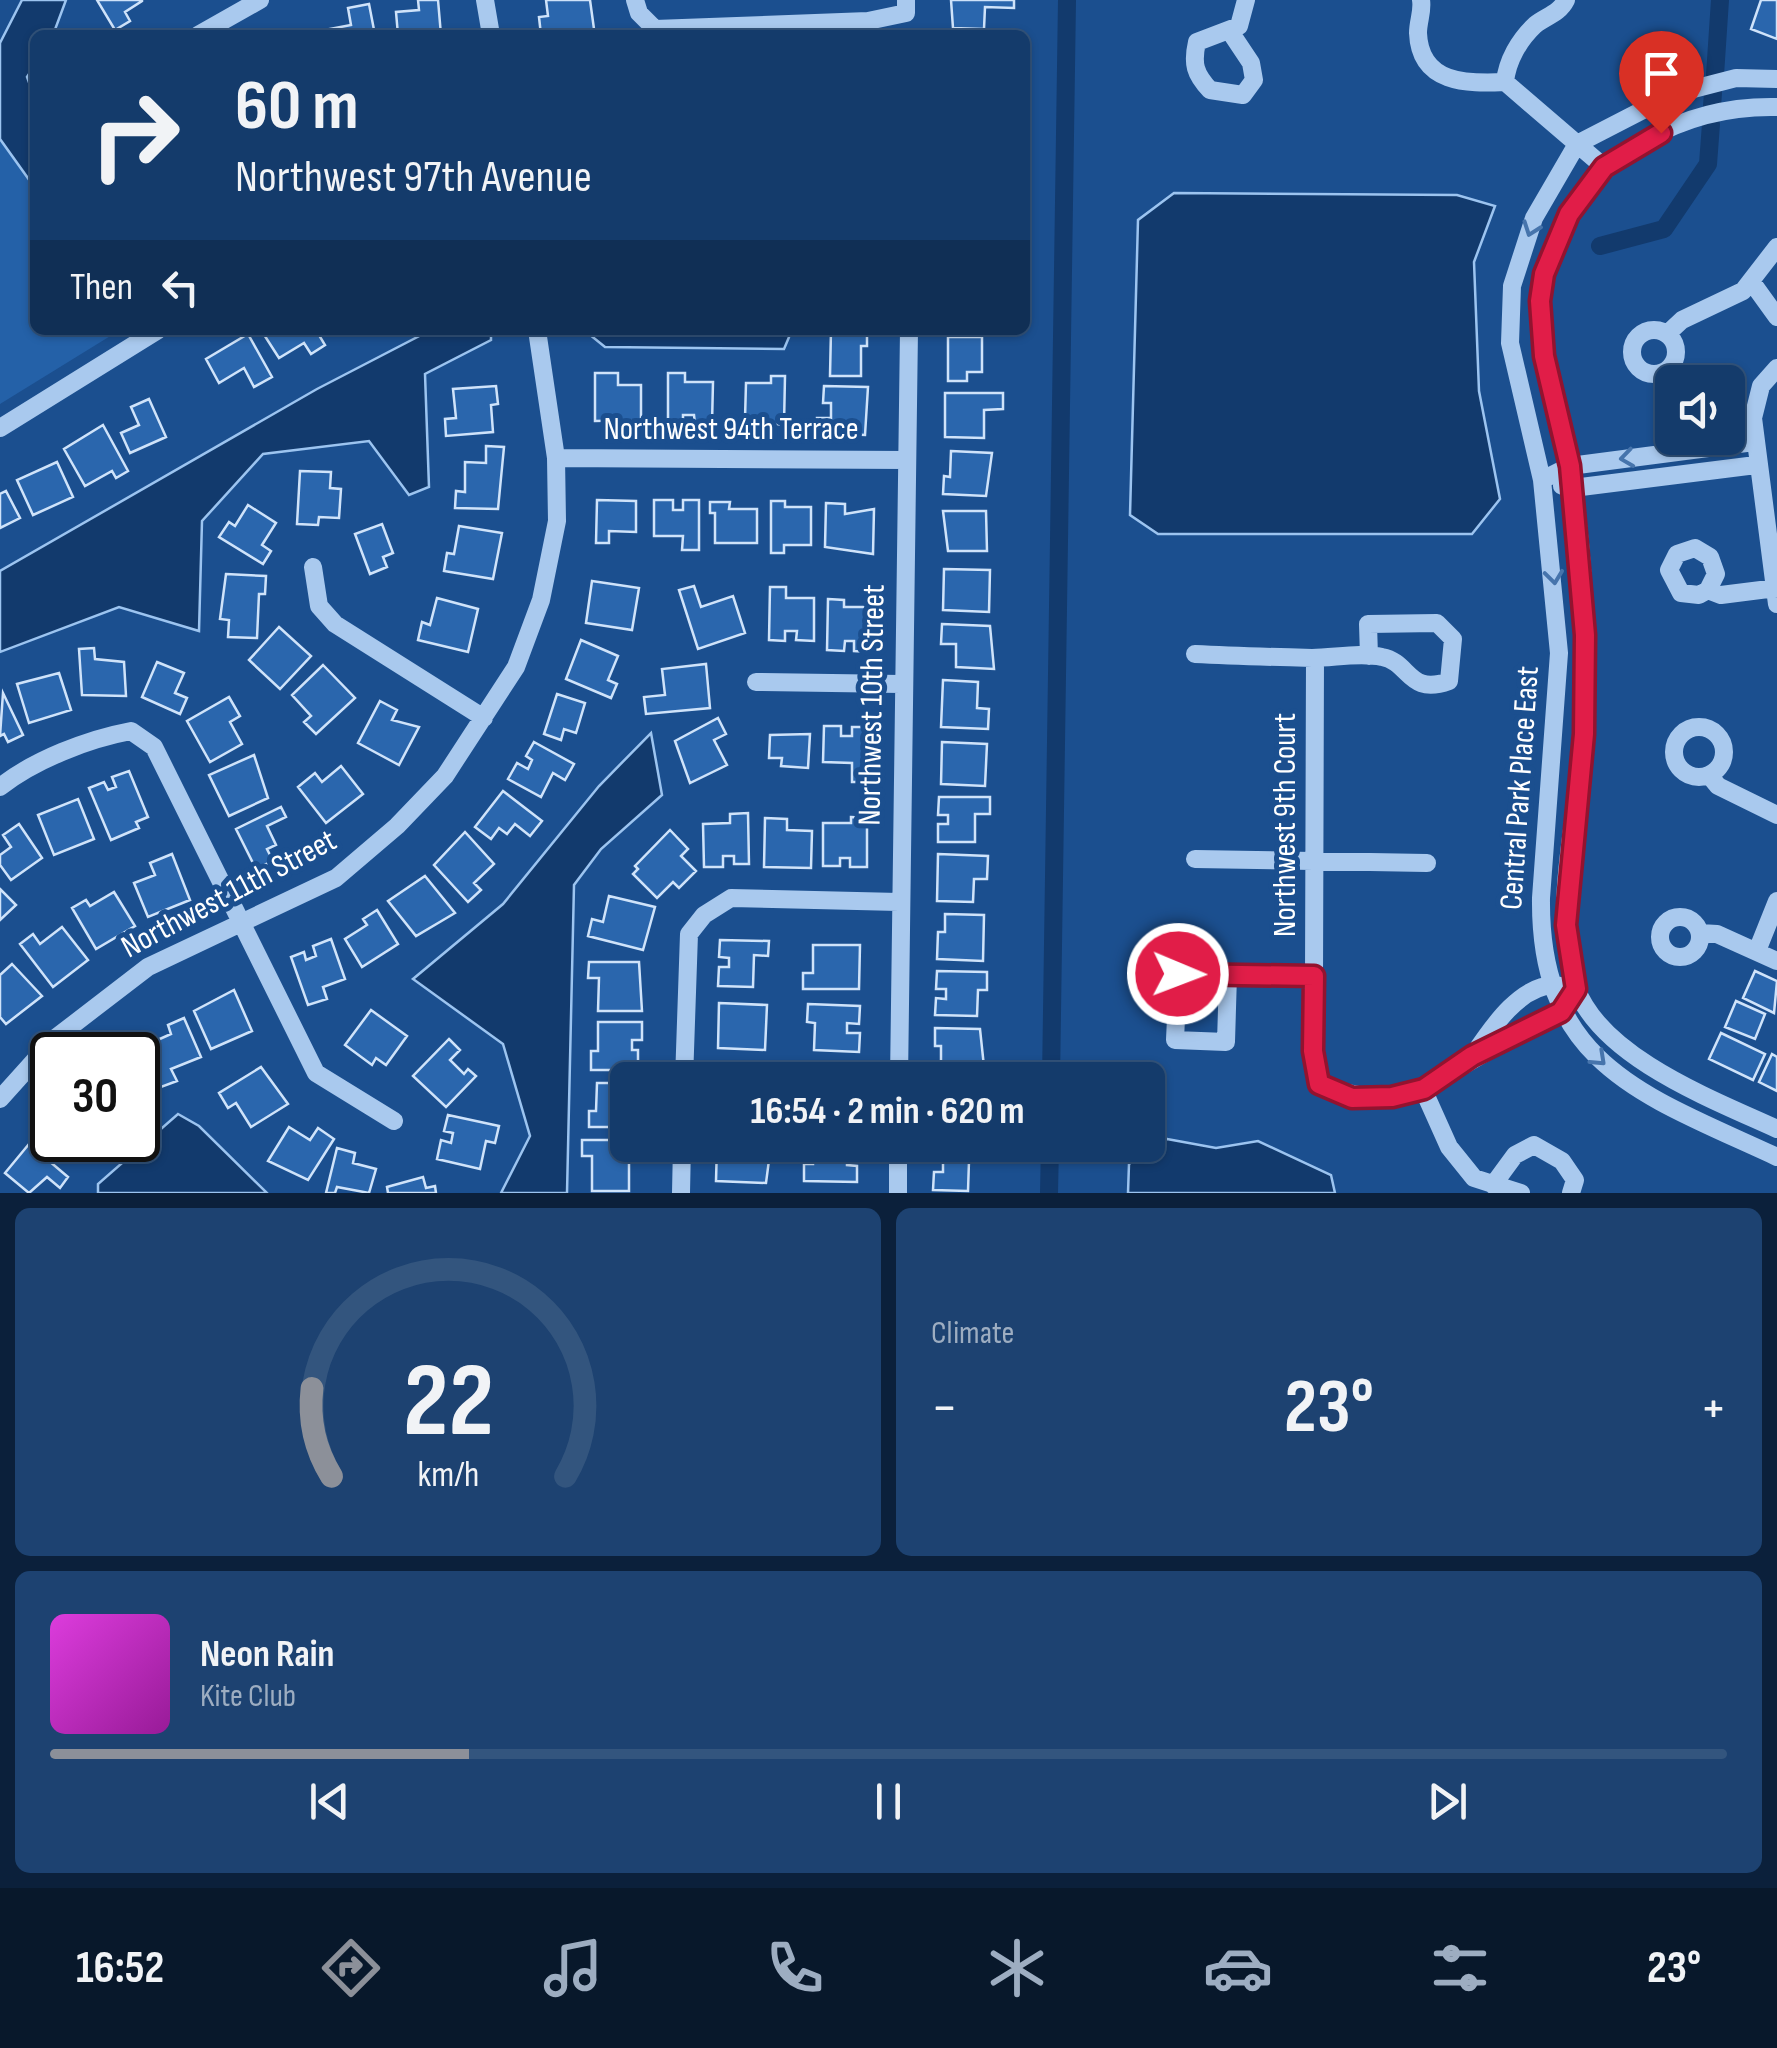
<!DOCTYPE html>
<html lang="en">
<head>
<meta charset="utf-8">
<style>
  :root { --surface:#143b6b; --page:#1d4271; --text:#f1f3f6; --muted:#9dadc1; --line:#33557e; --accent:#8c9099 }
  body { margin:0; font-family:"Sofia Sans Condensed",sans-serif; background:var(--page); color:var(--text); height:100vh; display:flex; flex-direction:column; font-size:38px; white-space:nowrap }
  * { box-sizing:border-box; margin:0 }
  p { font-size:32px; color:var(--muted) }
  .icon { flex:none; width:55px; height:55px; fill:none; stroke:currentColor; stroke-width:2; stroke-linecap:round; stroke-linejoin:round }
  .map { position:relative; height:1193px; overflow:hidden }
  .panel { display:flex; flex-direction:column; gap:15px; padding:15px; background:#0b203b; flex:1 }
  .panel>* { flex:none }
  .banner { position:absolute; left:30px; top:30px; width:1000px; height:305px; border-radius:15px; box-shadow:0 2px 8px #0004,0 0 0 2px var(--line); background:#143b6b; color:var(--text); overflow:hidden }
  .buttons { position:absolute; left:1655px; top:365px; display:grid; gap:20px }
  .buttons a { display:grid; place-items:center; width:90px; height:90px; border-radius:15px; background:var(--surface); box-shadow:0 2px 8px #0004,0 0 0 2px var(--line); font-size:50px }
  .speed { position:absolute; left:30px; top:1032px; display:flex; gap:20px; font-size:50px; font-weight:700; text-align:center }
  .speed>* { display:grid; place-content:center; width:130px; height:130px; border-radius:50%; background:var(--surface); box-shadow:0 2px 8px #0004,0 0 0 2px var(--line); line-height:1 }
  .speed .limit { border:5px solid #111; border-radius:15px; background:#fff; color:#111 }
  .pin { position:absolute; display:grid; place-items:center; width:85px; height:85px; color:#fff; margin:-102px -42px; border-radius:50% 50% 50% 0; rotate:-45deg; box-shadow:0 0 10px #0007 }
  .pin .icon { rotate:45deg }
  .me { position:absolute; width:110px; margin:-55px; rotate:91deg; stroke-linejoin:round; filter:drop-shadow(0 0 8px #0008) }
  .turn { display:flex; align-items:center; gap:35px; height:210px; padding:0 40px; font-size:45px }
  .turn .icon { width:130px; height:130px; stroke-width:2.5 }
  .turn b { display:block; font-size:70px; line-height:85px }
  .then { display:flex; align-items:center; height:95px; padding:0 40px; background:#0003; gap:20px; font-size:38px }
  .big { font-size:75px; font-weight:700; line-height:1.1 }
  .panel .card { flex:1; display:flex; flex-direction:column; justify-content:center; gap:15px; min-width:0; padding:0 35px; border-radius:15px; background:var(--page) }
  .panel .dial { align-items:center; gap:0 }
  .dial svg { height:260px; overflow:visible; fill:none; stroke:var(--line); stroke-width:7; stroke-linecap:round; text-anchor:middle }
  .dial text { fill:var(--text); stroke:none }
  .song { display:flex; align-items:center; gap:30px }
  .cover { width:120px; height:120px; border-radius:15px; background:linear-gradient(135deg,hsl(300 70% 55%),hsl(300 70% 35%)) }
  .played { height:10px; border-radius:5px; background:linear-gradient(90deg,var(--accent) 25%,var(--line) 25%) }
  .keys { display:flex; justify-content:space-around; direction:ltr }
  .heat { display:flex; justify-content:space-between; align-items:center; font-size:55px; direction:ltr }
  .panel .tiles { flex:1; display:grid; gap:15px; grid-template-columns:1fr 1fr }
  .card:last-child { grid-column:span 2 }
  .trip { position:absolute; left:610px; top:1062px; width:555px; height:100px; border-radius:15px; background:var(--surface); box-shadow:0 2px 8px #0004,0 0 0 2px var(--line); font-weight:700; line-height:100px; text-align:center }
  .tab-bar { display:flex; height:160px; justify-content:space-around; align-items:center; background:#08182b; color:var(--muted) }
  .tab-bar .icon { width:70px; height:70px }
  .tab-bar .active { color:var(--accent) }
  .tab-bar b { font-size:45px; color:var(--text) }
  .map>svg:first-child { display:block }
</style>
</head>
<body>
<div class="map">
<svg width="1777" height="1193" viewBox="0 0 1777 1193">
  <rect width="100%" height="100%" fill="#1b4f8f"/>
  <path fill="#2461a8" d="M0,139L35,188V330H120L0,404Z"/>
  <path fill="#123a6d" stroke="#9cc4f0" stroke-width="2.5" d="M22,0H66L53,35H35V65L27,77L35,99V188L0,139V43Z
    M1174,193L1457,195L1495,206L1474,262L1479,391L1500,499L1472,534H1158L1130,515L1138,220Z
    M431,330H491V340L425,374L429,487L409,495L369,441L263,454L202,521L199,631L119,607L0,652V571L317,389Z
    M584,330H792L784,349L605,347Z
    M651,733L662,795L601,849L574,885L567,1193H501L530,1136L503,1044L413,979L503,904L599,786Z
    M178,1114L199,1126L267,1193H98V1184Z
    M1167,1139L1216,1148L1258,1141L1331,1175L1335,1193H1128L1129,1164Z"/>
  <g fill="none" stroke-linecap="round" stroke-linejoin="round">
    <path stroke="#123a6d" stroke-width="18" d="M1715,75L1720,0
      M1712,106L1713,93
      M1600,246L1664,229L1708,164L1711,124
      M1051,1080L1067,0
      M1049,1193L1050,1145"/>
  </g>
  <path fill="#2a66ad" stroke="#cfe3fa" stroke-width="2.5" d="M97,0H142V1L125,12L130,21L115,30Z
    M418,0H438L441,35H398L396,12L419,10Z
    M546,0H590L594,29L541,35L539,17L548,16Z
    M951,0H1014V8L985,7L984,29L953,28Z
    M1761,0H1777V39L1751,29Z
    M369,4L375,35H332L330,29L351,25L348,8Z
    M261,330H316L325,345L311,354L304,343L279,358Z
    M831,330H867V346H861V376H830Z
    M248,334L272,377L254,387L244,368L219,383L206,359Z
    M948,337H982V372H967V381H948Z
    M595,373H618V385H641V420L595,421Z
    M668,373H685V382H713L712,424H695L694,415H683V424H668Z
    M771,376H785L784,425L745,419L746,383H771Z
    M496,386L498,404L491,405L493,432L446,436L445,419L456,418L453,389Z
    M824,386L868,387L865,435L817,433V418H831V403H823Z
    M945,393H1003V409L984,410V438L945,437Z
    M149,399L166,437L130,453L121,433L139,425L131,407Z
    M103,425L128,471L116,478L112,471L85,486L64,449Z
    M486,446L504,447L498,509L455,508L456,491L465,492V462L486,463Z
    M951,451L992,453L986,496L943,494L944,476L950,477Z
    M57,462L73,497L33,515L17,480Z
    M300,471L331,472L330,488L341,489L339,518L319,517L318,525L297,524Z
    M6,491L20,518L0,528V494Z
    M597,500L636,501V532L609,531V543H596Z
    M654,500H673V510H683V500H699V550H682L683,536H654Z
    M771,501H785V507H811V545H784V553H771Z
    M710,502H730L729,509H757V543H715V513H710Z
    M826,503L845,504V514L874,509L873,554L825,547Z
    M248,505L276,523L262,545L271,551L263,564L219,537L229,522L235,526Z
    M943,511H986L987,551H948Z
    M382,524L393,553L383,557L387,567L370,574L355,534Z
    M459,526L502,533L493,579L444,571L447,553L454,554Z
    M944,569L990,570L989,612L943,610Z
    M226,574L266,576L265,594H259L257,638L228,637L229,620L220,619Z
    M592,581L639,588L632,630L586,623Z
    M694,586L701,607L733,596L745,633L698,649L679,590Z
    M770,587H786V598H814V641L796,640L797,631H785V641L769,640Z
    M437,598L478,609L468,652L418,640L422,622L430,625Z
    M828,599L844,600V607H871L870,652L854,651V641H845L844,651L827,650Z
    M942,624L990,626L994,669L956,667V644H941Z
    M279,627L311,656L280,689L249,660Z
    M581,640L618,656L608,680L617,684L611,698L566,679Z
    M94,648L95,659L124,662L126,696L82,695L79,649Z
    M157,662L184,673L175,693L187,698L180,714L142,697Z
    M706,664L710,708L646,714L644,697L665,695L662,669Z
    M323,665L355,698L316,734L304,722L311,716L292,695Z
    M59,673L71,710L29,723L17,684Z
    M943,680L978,682L977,708L989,709L988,729L941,727Z
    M3,693L23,735L8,742L4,734L0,736Z
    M557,694L585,703L576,733L564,729L561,740L544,734Z
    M229,697L240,716L230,722L242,744L210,762L187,721Z
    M380,701L397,710L392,720L419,727L399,765L358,743Z
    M718,718L726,734L714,740L727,765L690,783L675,741Z
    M824,726H841V736H852V727H869V782H852V763L823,762Z
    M810,734L808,768L781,766L782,758H769L770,735Z
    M534,742L574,764L565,780L553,773L541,797L508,779L517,763L528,769L532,760L526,756Z
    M942,742L987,744L985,786L941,784Z
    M254,755L268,798L229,816L209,775Z
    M341,766L363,794L326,823L298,787L315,773L322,782Z
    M129,771L148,817L136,822L139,828L111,840L89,788L104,782L108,790L116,787L112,777Z
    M503,791L542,821L530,836L515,824L507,834L499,828L491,839L475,827Z
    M939,797H990V814H975V842H938V824H948V815H938Z
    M78,799L94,839L54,855L38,815Z
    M281,807L286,817L267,826L276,845L267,849L273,861L256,869L236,829Z
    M748,813L749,864H734V856H723V867H704L703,824L730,823V814Z
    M851,817L867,818V867H850V858H840V866H823V823H851Z
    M765,818L787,819V830L812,831L811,868L764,867Z
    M19,824L42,858L11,880L0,865V855L11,847L3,835Z
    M670,830L688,849L681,856L696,871L679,888L673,882L657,898L633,874L638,869L635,866Z
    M465,832L494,864L474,883L481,890L468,902L434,865Z
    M172,854L190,900L148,917L134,883L155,875L150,863Z
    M938,854L988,856L987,879H974L973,902L937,901Z
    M425,876L455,913L416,936L388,901Z
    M0,889L16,905L0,920Z
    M114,892L135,926L96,949L72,908L86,900L90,906Z
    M609,896L655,907L643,950L588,936L592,919L603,922Z
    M377,910L398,944L362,967L345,939L367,925L363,919Z
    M945,914L984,915L983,961L937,959L938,932H945Z
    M62,927L88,960L53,987L20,944L33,934L40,944Z
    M331,939L345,979L323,987L327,999L308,1005L291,957L304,952L306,960L316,956L313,946Z
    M720,940L769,941L768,956L754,955L753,987L718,986L719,967H729V958L719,957Z
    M813,945H860L859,989H803V973H813Z
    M589,962H639L642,1011H598L599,978H588Z
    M12,964L42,996L6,1024L0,1017V975Z
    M937,971L987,972V990H978L977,1016L935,1015L936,998L946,999V989H936Z
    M1755,971L1777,981L1774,1013L1743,998Z
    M234,990L252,1031L211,1049L194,1011Z
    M1736,1001L1765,1014L1755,1039L1725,1027Z
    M719,1003L767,1005L765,1050L718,1048Z
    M808,1004L860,1006L859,1024L847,1023V1033H860L859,1052L814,1050L815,1023L807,1022Z
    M371,1010L407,1036L386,1065L376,1058L372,1065L345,1045Z
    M184,1018L201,1057L171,1069L177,1081L161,1087L144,1046L171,1034L168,1025Z
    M598,1022H642V1040H632V1050H638V1070H591V1051H598Z
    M935,1028L980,1029L985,1076H941V1046H935Z
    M1721,1033L1765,1054L1753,1080L1709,1059Z
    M449,1039L460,1050L450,1060L464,1074L468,1069L476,1076L446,1107L413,1076Z
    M1772,1054L1777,1057V1091L1759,1082Z
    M261,1067L288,1104L251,1127L236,1103L228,1108L219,1093Z
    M718,1069L774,1070V1080H718Z
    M814,1071L859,1072V1080H814Z
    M138,1076L157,1099L144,1110L138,1102Z
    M597,1083H628V1127H589V1111H596Z
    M448,1115L499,1126L495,1143L486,1141L480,1169L437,1159L441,1140L451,1143L453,1133L444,1131Z
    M52,1119V1140H83L68,1156L41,1131Z
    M289,1127L310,1140L318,1128L334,1139L308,1180L268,1161Z
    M582,1140H628V1145H640V1161H629V1191H592V1156H582Z
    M29,1144L68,1177L60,1188L47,1177L29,1193L5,1173Z
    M717,1145H771L766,1183L716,1181Z
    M813,1145H858V1153H847V1165L857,1166V1182L804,1181V1164H813Z
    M934,1145L985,1146L984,1162L969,1161L968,1191L933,1190L934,1172H943V1162L933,1161Z
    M337,1148L355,1153L353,1163L376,1169L369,1193L337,1187L335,1193H326Z
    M423,1177L426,1188L435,1186L436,1193H388L387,1187Z"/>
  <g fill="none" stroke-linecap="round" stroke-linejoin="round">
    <path stroke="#a9c9ee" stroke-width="18" d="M485,0L491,35
      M635,0L639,13L655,29L868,21L906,13V0
      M1421,0C1423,11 1418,21 1418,33C1420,84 1467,84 1505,82
      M1231,33L1251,63L1254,80L1243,95L1210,90C1195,74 1192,64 1197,42L1239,26L1246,0
      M198,35L260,0
      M1777,79L1736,78L1674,94L1577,144L1534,218L1512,286L1510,343L1542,480L1559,653L1541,898C1539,1066 1646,1096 1777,1157
      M1505,82L1604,167
      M1505,82C1507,61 1519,40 1535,25C1546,16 1559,14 1566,0
      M1777,107C1685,105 1594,152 1558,239C1550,260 1541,280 1541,304C1541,351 1556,392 1565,438C1578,506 1585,580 1585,649C1585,679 1587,710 1584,740C1577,813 1550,918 1576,988C1602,1058 1714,1100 1777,1129
      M1751,281L1777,317
      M1632 352a22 22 0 1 1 44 0a22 22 0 1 1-44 0Z
      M1667,334L1682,320L1743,291L1777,247
      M1777,368L1761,386L1753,418L1777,604
      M0,428L158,330
      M556,458L907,460
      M1542,480L1570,466L1754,442
      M1562,486L1573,488L1756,465
      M313,567L319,606L335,624L484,718
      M1708,590L1716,574L1710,557L1695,548L1677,554L1669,570L1681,593L1699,595L1708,590L1721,595L1777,588
      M1195,654C1234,656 1273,657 1312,658C1334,658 1360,652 1382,657C1410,662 1408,696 1449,681L1453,639L1437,623L1368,624L1369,656
      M756,682L901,684
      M1674 752a25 25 0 1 1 50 0a25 25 0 1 1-50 0Z
      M1709,775L1718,786L1777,815
      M0,787C34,760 88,739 131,731L154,747L316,1073L394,1121
      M1195,859L1427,863
      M1660 937a20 20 0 1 1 40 0a20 20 0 1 1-40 0Z
      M1700,933L1717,934L1777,961
      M1757,951L1777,901
      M1228,975L1226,1042L1175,1040L1178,974L1314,976L1315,658
      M1314,976L1313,1051L1319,1084C1356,1099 1384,1099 1423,1089L1449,1147L1474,1178L1521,1193
      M1472,1057C1490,1030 1523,979 1561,986
      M684,1080L689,934L704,915L731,898L899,902
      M899,1080L909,330
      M1423,1089L1565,1006
      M0,1099L53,1040L148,967L336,878L397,826L445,776L516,667L541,600L557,521L556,458L537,330
      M1493,1185L1515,1155L1534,1145L1562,1161L1575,1180L1571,1193
      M681,1193L682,1145
      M898,1193V1145"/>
  </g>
  <defs><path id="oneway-chevron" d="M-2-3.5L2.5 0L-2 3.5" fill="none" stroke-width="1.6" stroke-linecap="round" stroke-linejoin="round" transform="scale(2.5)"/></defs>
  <g stroke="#4674ac">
    <use href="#oneway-chevron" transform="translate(1531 229) rotate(110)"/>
    <use href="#oneway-chevron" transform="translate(1627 458) rotate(172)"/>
    <use href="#oneway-chevron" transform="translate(1554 577) rotate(83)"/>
    <use href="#oneway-chevron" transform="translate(1599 1059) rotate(43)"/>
  </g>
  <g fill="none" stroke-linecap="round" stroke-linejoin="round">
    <defs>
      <path id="route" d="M1178,974L1314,976L1313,1051L1319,1084L1352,1098L1392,1097L1424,1089L1472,1056L1561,1012L1576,989L1566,925L1584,734L1585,635L1570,466L1544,356L1540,301L1544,274L1569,214L1604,167L1661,133"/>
    </defs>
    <use href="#route" stroke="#92132f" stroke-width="25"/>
    <use href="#route" stroke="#e11d48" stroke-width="18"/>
  </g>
  <g text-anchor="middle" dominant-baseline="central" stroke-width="10" stroke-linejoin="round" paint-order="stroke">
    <g font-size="32" fill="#fff" stroke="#1b4f8f">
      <text x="731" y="429">Northwest 94th Terrace</text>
      <text transform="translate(872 705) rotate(-89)">Northwest 10th Street</text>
      <text transform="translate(1520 788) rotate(-86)">Central Park Place East</text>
      <text transform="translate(1285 825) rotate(-90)">Northwest 9th Court</text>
      <text transform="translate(229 894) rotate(-28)">Northwest 11th Street</text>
    </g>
  </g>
</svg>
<div class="buttons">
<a><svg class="icon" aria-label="sound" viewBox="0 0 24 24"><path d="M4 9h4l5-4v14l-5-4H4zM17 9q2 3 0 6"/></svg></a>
</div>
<div class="speed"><div class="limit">30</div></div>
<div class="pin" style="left:1661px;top:133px;background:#d93025"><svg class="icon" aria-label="arrive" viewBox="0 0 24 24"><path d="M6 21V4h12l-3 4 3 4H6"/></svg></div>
<svg class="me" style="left:1178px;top:974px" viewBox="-20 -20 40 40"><circle r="17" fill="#e11d48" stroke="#fff" stroke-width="3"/><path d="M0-11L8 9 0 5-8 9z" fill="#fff"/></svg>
<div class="trip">16:54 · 2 min · 620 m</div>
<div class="banner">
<div class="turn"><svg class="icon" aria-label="right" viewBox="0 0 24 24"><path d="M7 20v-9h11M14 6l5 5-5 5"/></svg><div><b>60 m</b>Northwest 97th Avenue</div></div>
<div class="then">Then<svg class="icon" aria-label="left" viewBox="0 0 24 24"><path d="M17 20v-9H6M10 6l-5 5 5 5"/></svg></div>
</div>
</div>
<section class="panel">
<div class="tiles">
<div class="card dial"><svg viewBox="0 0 100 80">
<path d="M14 69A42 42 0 1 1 86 69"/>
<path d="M14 69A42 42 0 0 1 8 42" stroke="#8c9099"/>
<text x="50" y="56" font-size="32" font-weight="700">22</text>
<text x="50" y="72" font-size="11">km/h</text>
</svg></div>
<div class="card"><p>Climate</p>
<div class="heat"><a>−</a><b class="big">23°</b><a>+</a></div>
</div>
<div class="card">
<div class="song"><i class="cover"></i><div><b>Neon Rain</b><p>Kite Club</p></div></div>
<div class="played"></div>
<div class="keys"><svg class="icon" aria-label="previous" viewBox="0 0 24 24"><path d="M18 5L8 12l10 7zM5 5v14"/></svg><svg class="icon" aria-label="pause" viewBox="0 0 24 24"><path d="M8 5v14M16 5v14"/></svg><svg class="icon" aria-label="next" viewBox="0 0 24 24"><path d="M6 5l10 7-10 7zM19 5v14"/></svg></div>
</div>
</div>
</section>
<nav class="tab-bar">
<b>16:52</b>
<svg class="icon active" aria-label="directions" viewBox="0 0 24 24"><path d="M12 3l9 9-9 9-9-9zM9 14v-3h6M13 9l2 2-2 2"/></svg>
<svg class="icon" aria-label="music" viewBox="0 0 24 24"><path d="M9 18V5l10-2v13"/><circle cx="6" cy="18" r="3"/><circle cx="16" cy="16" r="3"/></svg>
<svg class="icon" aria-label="phone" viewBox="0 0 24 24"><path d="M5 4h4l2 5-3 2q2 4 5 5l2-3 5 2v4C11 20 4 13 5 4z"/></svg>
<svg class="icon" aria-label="climate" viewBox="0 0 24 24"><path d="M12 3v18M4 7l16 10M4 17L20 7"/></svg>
<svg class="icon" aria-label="car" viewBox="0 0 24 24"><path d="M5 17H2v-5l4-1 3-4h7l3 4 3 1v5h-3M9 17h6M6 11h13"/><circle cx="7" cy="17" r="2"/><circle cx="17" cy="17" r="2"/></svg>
<svg class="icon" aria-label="filters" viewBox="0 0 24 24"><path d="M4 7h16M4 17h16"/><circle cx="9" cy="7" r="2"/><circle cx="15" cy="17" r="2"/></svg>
<b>23°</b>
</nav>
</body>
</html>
